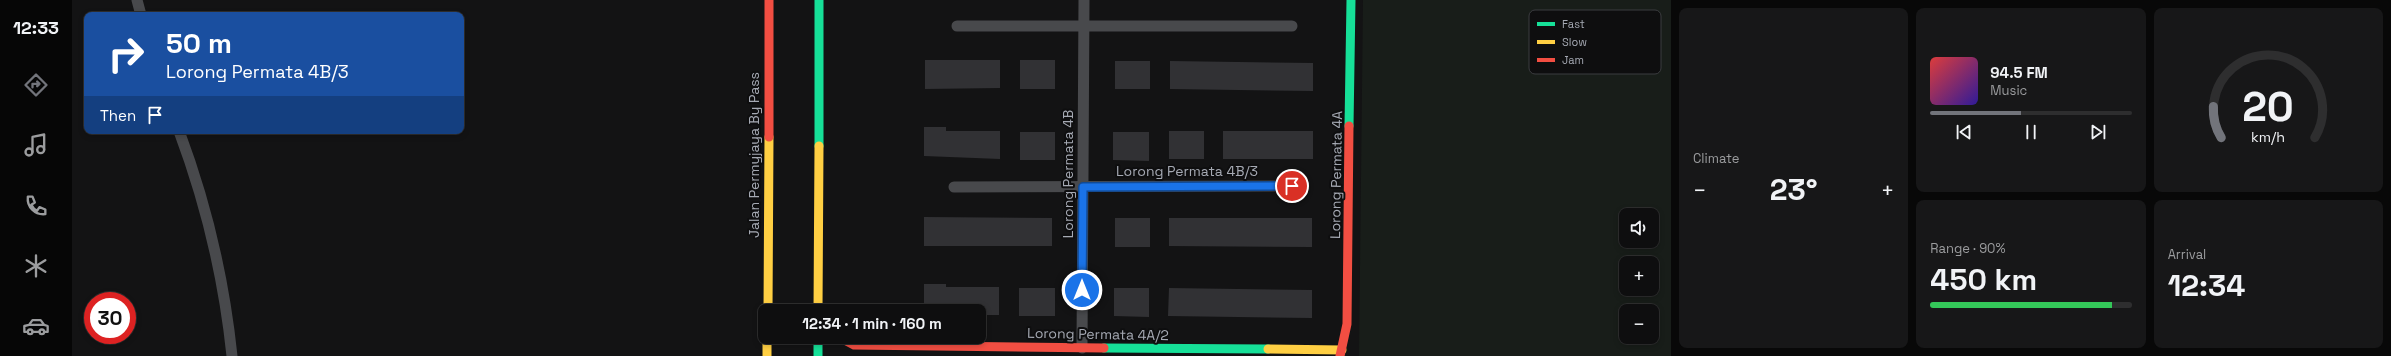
<!DOCTYPE html>
<html lang="en">
<head>
<meta charset="utf-8">
<style>
  :root { --surface:#0e0e0f; --page:#171718; --text:#f1f3f6; --muted:#9b9c9e; --line:#2e2e2f; --accent:#72747b }
  body { margin:0; font-family:"Space Grotesk",sans-serif; background:var(--page); color:var(--text); height:100vh; display:flex; flex-direction:column; font-size:15px; white-space:nowrap }
  * { box-sizing:border-box; margin:0 }
  p { font-size:13px; color:var(--muted) }
  .icon { flex:none; width:22px; height:22px; fill:none; stroke:currentColor; stroke-width:2; stroke-linecap:round; stroke-linejoin:round }
  .map { position:relative; flex:1; overflow:hidden }
  .details { display:flex; flex-direction:column; gap:8px; padding:8px; background:#080808; width:720px }
  .details>* { flex:none }
  .hud { position:absolute; left:12px; top:12px; width:380px; height:122px; border-radius:8px; box-shadow:0 2px 6px #0003,0 0 0 1px var(--line); background:#1a4fa0; color:#fff; overflow:hidden }
  .fabs { position:absolute; left:1547px; top:208px; display:grid; gap:8px }
  .fabs a { display:grid; place-items:center; width:40px; height:40px; border-radius:8px; background:var(--surface); box-shadow:0 2px 6px #0003,0 0 0 1px var(--line); font-size:20px }
  .speed { position:absolute; left:12px; top:292px; display:flex; gap:8px; font-size:20px; font-weight:700; text-align:center }
  .speed>* { display:grid; place-content:center; width:52px; height:52px; border-radius:50%; background:var(--surface); box-shadow:0 2px 6px #0003,0 0 0 1px var(--line); line-height:1 }
  .speed .limit { border:6px solid #d22; background:#fff; color:#111 }
  .pin { position:absolute; display:grid; place-items:center; width:34px; height:34px; color:#fff; margin:-17px; border:2px solid #fff; border-radius:50%; box-shadow:0 1px 4px #0007 }
  .me { position:absolute; width:44px; margin:-22px; rotate:0deg; stroke-linejoin:round; filter:drop-shadow(0 0 3px #0008) }
  .turn { display:flex; align-items:center; gap:14px; height:84px; padding:0 16px; font-size:18px }
  .turn .icon { width:52px; height:52px; stroke-width:2.5 }
  .turn b { display:block; font-size:28px; line-height:34px }
  .then { display:flex; align-items:center; height:38px; padding:0 16px; background:#0003; gap:8px; font-size:15px }
  .big { font-size:30px; font-weight:700; line-height:1.1 }
  .details .tile { flex:1; display:flex; flex-direction:column; justify-content:center; gap:6px; min-width:0; padding:0 14px; border-radius:8px; background:var(--page) }
  .details .dial { align-items:center; gap:0 }
  .dial svg { height:104px; overflow:visible; fill:none; stroke:var(--line); stroke-width:7; stroke-linecap:round; text-anchor:middle }
  .dial text { fill:var(--text); stroke:none }
  .song { display:flex; align-items:center; gap:12px }
  .cover { width:48px; height:48px; border-radius:6px; background:linear-gradient(135deg,hsl(0 70% 55%),hsl(250 70% 35%)) }
  .played { height:4px; border-radius:2px; background:linear-gradient(90deg,var(--accent) 45%,var(--line) 45%) }
  .keys { display:flex; justify-content:space-around; direction:ltr }
  .heat { display:flex; justify-content:space-between; align-items:center; font-size:22px; direction:ltr }
  .charge { height:6px; border-radius:3px; background:linear-gradient(90deg,#34c759 90%,var(--line) 0) }
  .details .tiles { flex:1; display:grid; gap:8px; grid-template-columns:repeat(3,1fr) }
  .tile:first-child { grid-row:span 2 }
  .trip { position:absolute; left:686px; top:304px; width:228px; height:40px; border-radius:8px; background:var(--surface); box-shadow:0 2px 6px #0003,0 0 0 1px var(--line); font-weight:700; line-height:40px; text-align:center }
  main { display:flex; flex:1; min-height:0 }
  .tabs { display:flex; flex-direction:column; width:72px; justify-content:space-around; align-items:center; background:#060606; color:var(--muted) }
  .tabs .icon { width:28px; height:28px }
  .tabs .current { color:var(--accent) }
  .tabs b { font-size:18px; color:var(--text) }
  .map>svg:first-child { display:block }
</style>
</head>
<body>
<main>
<nav class="tabs">
<b>12:33</b>
<svg class="icon current" aria-label="directions" viewBox="0 0 24 24"><path d="M12 3l9 9-9 9-9-9zM9 14v-3h6M13 9l2 2-2 2"/></svg>
<svg class="icon" aria-label="music" viewBox="0 0 24 24"><path d="M9 18V5l10-2v13"/><circle cx="6" cy="18" r="3"/><circle cx="16" cy="16" r="3"/></svg>
<svg class="icon" aria-label="phone" viewBox="0 0 24 24"><path d="M5 4h4l2 5-3 2q2 4 5 5l2-3 5 2v4C11 20 4 13 5 4z"/></svg>
<svg class="icon" aria-label="climate" viewBox="0 0 24 24"><path d="M12 3v18M4 7l16 10M4 17L20 7"/></svg>
<svg class="icon" aria-label="car" viewBox="0 0 24 24"><path d="M5 17H2v-5l4-1 3-4h7l3 4 3 1v5h-3M9 17h6M6 11h13"/><circle cx="7" cy="17" r="2"/><circle cx="17" cy="17" r="2"/></svg>
</nav>
<div class="map">
<svg width="1599" height="356" viewBox="0 0 1599 356">
  <rect width="100%" height="100%" fill="#131314"/>
  <path fill="#181d19" fill-rule="evenodd" d="M1291,0H1599V356H1287ZM1554,215H1580V241H1554ZM1554,263H1580V289H1554ZM1554,311H1580V337H1554Z"/>
  <path fill="#313134" d="M853,60H928V88L853,89Z
    M948,60H983V89H948Z
    M1043,61H1078V89H1043Z
    M1098,61L1241,63V91L1098,89Z
    M852,127H874V131H928V159L852,156Z
    M1097,131H1132V159H1097Z
    M1151,131H1241V159H1151Z
    M948,132H983V160H948Z
    M1041,132H1077V161L1041,160Z
    M852,217L980,218V246H852Z
    M1043,218H1078V247H1043Z
    M1097,218H1240V247L1097,246Z
    M852,284H874V287H927V315H907V311H852Z
    M947,288H983V316H947Z
    M1042,288H1077V317L1042,316Z
    M1097,288L1240,290V318L1096,316Z"/>
  <g fill="none" stroke-linecap="round" stroke-linejoin="round">
    <path stroke="#48494c" stroke-width="11" d="M65,0L69,15
      M885,26H1220
      M107,131C134,203 152,279 160,356
      M882,187L1220,186
      M1010,348L1012,0"/>
    <path stroke="#16e098" stroke-width="9" d="M1277,126L1279,0
      M747,146V0
      M746,337V356
      M1032,348L1196,349"/>
    <path stroke="#ffcf43" stroke-width="9" d="M696,311L697,137
      M746,311L747,146
      M695,337V356
      M1196,349L1270,350"/>
    <path stroke="#f24e42" stroke-width="9" d="M697,137V0
      M767,337L782,345L1032,348
      M1268,356L1275,324L1277,126"/>
  </g>
  <g fill="none" stroke-linecap="round" stroke-linejoin="round">
    <defs>
      <path id="route" d="M1010,290L1011,187L1220,186"/>
    </defs>
    <use href="#route" stroke="#114b97" stroke-width="10"/>
    <use href="#route" stroke="#1a73e8" stroke-width="7"/>
  </g>
  <g text-anchor="middle" dominant-baseline="central" stroke-width="4" stroke-linejoin="round" paint-order="stroke">
    <g font-size="14" fill="#a5a9b3" stroke="#0e0e0f">
      <text transform="translate(682 155) rotate(-90)">Jalan Permyjaya By Pass</text>
      <text x="1115" y="171">Lorong Permata 4B/3</text>
      <text transform="translate(996 174) rotate(-90)">Lorong Permata 4B</text>
      <text transform="translate(1264 175) rotate(-89)">Lorong Permata 4A</text>
      <text transform="translate(1026 334) rotate(1)">Lorong Permata 4A/2</text>
    </g>
  </g>
  <rect x="1457" y="10" width="132" height="64" rx="6" fill="#0e0e0f" stroke="#3b3c40" stroke-width="1"/>
  <rect x="1465" y="22" width="18" height="4" fill="#16e098"/>
  <rect x="1465" y="40" width="18" height="4" fill="#ffcf43"/>
  <rect x="1465" y="58" width="18" height="4" fill="#f24e42"/>
  <g font-size="11" fill="#a5a9b3">
    <text x="1490" y="28">Fast</text>
    <text x="1490" y="46">Slow</text>
    <text x="1490" y="64">Jam</text>
  </g>
</svg>
<div class="fabs">
<a><svg class="icon" aria-label="sound" viewBox="0 0 24 24"><path d="M4 9h4l5-4v14l-5-4H4zM17 9q2 3 0 6"/></svg></a>
<a>+</a>
<a>−</a>
</div>
<div class="speed"><div class="limit">30</div></div>
<div class="pin" style="left:1220px;top:186px;background:#d93025"><svg class="icon" aria-label="arrive" viewBox="0 0 24 24"><path d="M6 21V4h12l-3 4 3 4H6"/></svg></div>
<svg class="me" style="left:1010px;top:290px" viewBox="-20 -20 40 40"><circle r="17" fill="#1a73e8" stroke="#fff" stroke-width="3"/><path d="M0-11L8 9 0 5-8 9z" fill="#fff"/></svg>
<div class="trip">12:34 · 1 min · 160 m</div>
<div class="hud">
<div class="turn"><svg class="icon" aria-label="right" viewBox="0 0 24 24"><path d="M7 20v-9h11M14 6l5 5-5 5"/></svg><div><b>50 m</b>Lorong Permata 4B/3</div></div>
<div class="then">Then<svg class="icon" aria-label="arrive" viewBox="0 0 24 24"><path d="M6 21V4h12l-3 4 3 4H6"/></svg></div>
</div>
</div>
<section class="details">
<div class="tiles">
<div class="tile"><p>Climate</p>
<div class="heat"><a>−</a><b class="big">23°</b><a>+</a></div>
</div>
<div class="tile">
<div class="song"><i class="cover"></i><div><b>94.5 FM</b><p>Music</p></div></div>
<div class="played"></div>
<div class="keys"><svg class="icon" aria-label="previous" viewBox="0 0 24 24"><path d="M18 5L8 12l10 7zM5 5v14"/></svg><svg class="icon" aria-label="pause" viewBox="0 0 24 24"><path d="M8 5v14M16 5v14"/></svg><svg class="icon" aria-label="next" viewBox="0 0 24 24"><path d="M6 5l10 7-10 7zM19 5v14"/></svg></div>
</div>
<div class="tile dial"><svg viewBox="0 0 100 80">
<path d="M14 69A42 42 0 1 1 86 69"/>
<path d="M14 69A42 42 0 0 1 8 45" stroke="#72747b"/>
<text x="50" y="56" font-size="32" font-weight="700">20</text>
<text x="50" y="72" font-size="11">km/h</text>
</svg></div>
<div class="tile"><p>Range · 90%</p><b class="big">450 km</b><div class="charge"></div></div>
<div class="tile"><p>Arrival</p><b class="big">12:34</b></div>
</div>
</section>
</main>
</body>
</html>
